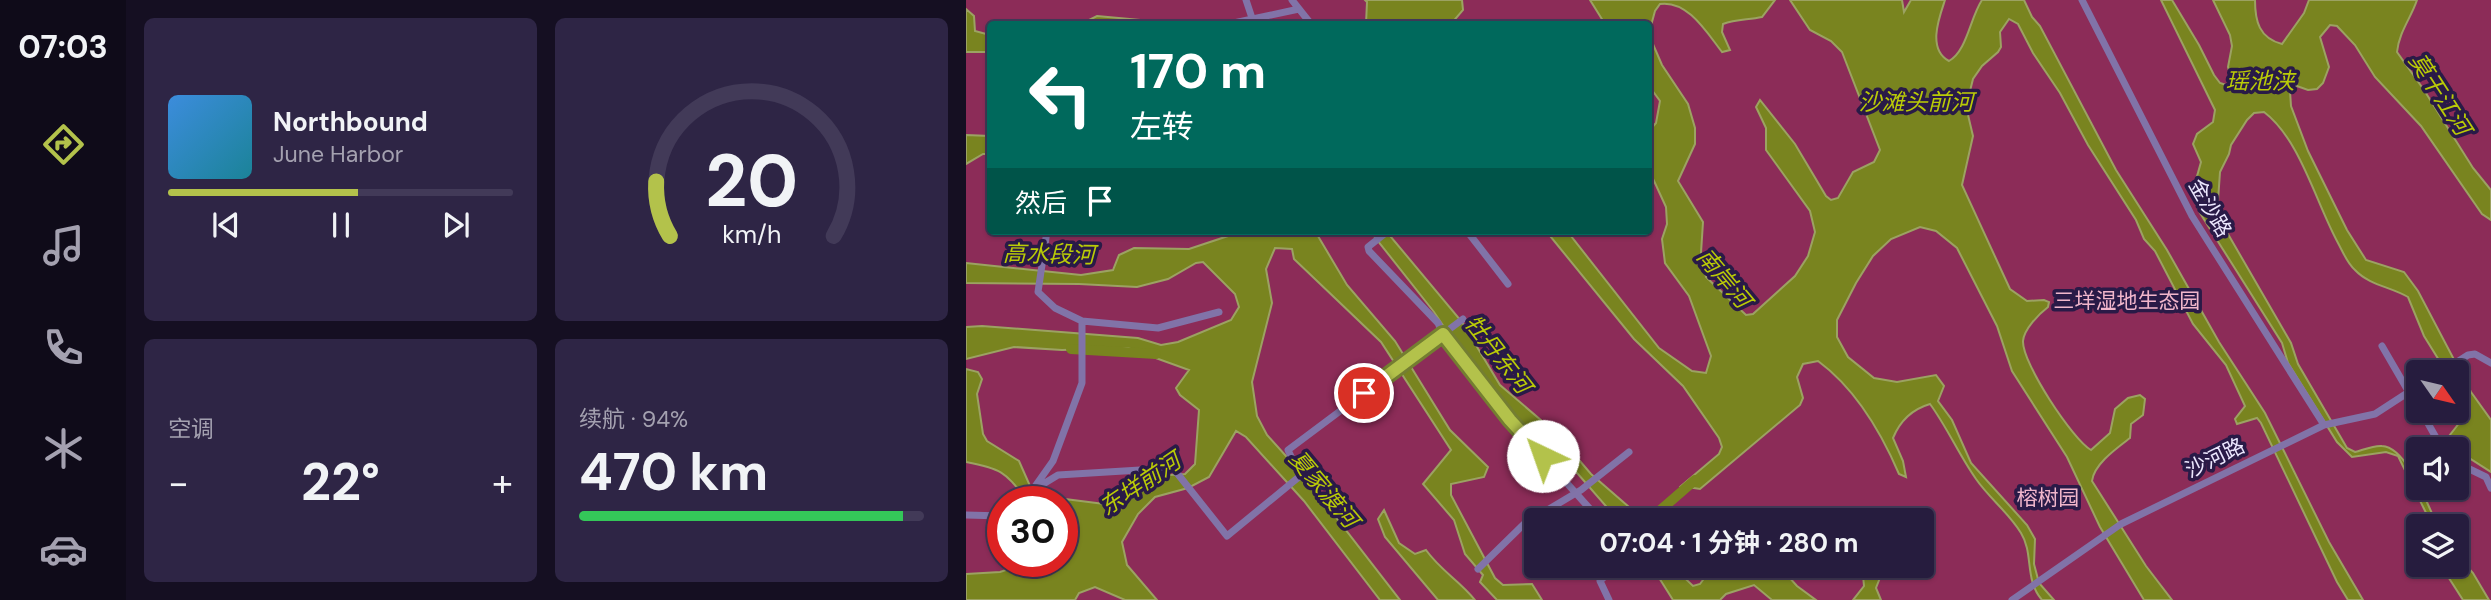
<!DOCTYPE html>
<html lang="zh">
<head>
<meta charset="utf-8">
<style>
  :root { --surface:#261c3e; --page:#2e2545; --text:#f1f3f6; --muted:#a4a1b0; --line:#423a58; --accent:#b3c24b }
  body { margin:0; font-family:"DM Sans","Noto Sans SC",sans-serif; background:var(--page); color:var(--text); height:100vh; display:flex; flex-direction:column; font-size:26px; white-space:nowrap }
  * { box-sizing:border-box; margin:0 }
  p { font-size:23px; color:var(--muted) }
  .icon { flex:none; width:38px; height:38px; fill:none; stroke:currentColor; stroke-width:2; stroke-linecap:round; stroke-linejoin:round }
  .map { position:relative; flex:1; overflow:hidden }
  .drawer { display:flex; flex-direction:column; gap:18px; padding:18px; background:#150f22; width:840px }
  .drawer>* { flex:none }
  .guide { position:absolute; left:21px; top:21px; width:665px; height:214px; border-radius:7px; box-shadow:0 2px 5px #0004,0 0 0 2px var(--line); background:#00695c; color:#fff; overflow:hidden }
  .needle { width:46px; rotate:124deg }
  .controls { position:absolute; left:1440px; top:360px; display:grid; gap:14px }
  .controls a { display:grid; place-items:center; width:63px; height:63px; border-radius:7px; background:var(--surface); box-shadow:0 2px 5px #0004,0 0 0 2px var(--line); font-size:35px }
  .speed { position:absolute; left:21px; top:486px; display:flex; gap:14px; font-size:35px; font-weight:700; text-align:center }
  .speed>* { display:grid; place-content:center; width:91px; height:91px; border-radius:50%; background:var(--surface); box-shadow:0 2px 5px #0004,0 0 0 2px var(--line); line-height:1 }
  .speed .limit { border:10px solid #d22; background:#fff; color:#111 }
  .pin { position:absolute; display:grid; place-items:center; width:60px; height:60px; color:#fff; margin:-30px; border:4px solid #fff; border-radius:50%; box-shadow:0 2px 7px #0007 }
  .me { position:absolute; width:77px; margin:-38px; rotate:318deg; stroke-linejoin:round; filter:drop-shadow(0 0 5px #0008) }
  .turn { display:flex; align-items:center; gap:24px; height:147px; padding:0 28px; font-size:32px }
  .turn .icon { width:91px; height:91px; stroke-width:2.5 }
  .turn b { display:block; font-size:49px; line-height:60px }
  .then { display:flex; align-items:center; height:66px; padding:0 28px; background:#0003; gap:14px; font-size:26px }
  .big { font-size:52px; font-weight:700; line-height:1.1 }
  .drawer .widget { flex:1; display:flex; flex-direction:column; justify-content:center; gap:10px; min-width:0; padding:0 24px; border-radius:10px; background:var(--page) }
  .drawer .dial { align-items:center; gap:0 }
  .dial svg { height:182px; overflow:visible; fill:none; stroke:var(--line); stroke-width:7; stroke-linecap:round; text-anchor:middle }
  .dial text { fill:var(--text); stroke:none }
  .song { display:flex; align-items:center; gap:21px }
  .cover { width:84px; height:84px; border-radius:10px; background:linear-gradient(135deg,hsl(210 70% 55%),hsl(190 70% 35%)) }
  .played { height:7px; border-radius:4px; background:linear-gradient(90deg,var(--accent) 55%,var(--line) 55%) }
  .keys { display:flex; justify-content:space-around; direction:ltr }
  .heat { display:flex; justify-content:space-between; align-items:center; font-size:38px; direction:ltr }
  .charge { height:10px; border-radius:5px; background:linear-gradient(90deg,#34c759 94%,var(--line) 0) }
  .drawer .tiles { flex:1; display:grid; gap:18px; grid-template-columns:repeat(2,1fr) }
  .trip { position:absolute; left:558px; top:508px; width:410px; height:70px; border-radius:7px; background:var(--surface); box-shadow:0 2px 5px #0004,0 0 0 2px var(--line); font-weight:700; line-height:70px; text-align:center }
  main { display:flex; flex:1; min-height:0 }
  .dock { display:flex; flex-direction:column; width:126px; justify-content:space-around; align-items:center; background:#0f0b19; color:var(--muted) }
  .dock .icon { width:49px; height:49px }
  .dock .selected { color:var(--accent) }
  .dock b { font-size:32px; color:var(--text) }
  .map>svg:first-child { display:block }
</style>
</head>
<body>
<main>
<nav class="dock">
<b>07:03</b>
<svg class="icon selected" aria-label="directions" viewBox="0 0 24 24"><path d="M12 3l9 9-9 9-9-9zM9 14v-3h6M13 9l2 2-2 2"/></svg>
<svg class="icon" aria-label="music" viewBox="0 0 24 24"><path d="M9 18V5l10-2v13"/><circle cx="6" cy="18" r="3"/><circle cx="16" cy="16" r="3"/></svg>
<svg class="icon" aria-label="phone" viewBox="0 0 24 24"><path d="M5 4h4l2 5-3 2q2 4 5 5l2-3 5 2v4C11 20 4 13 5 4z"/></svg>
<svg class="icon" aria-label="climate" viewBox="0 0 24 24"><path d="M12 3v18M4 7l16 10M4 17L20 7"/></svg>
<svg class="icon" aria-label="car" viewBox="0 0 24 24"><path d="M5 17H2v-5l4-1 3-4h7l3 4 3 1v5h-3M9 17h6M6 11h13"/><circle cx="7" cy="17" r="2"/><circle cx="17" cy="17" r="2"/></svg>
</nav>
<section class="drawer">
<div class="tiles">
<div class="widget">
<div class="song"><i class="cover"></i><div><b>Northbound</b><p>June Harbor</p></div></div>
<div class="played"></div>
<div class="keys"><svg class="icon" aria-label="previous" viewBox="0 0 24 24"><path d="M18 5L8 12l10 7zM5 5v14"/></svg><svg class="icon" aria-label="pause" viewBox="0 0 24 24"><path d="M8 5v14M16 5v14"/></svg><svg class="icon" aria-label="next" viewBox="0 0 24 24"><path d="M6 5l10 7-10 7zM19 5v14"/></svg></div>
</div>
<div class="widget dial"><svg viewBox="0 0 100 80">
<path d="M14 69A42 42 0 1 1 86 69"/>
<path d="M14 69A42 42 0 0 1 8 45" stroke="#b3c24b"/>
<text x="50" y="56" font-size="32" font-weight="700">20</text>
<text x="50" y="72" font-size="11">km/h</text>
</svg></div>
<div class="widget"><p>空调</p>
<div class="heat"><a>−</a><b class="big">22°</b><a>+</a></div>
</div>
<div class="widget"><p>续航 · 94%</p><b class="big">470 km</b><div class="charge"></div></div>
</div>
</section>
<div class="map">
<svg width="1525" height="600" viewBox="0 0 1525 600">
  <rect width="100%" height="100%" fill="#332553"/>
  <path fill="#8c2c58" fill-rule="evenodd" d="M0,0H1525V600H0ZM24,24H682V231H24ZM1452,373H1491V411H1452ZM1452,450H1491V488H1452ZM37,502H96V562H37ZM570,520H956V565H570ZM1452,527H1491V565H1452Z"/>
  <path fill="#79841f" stroke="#9ca262" stroke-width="2" d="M399,0H496L497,10L485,24H400L401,2Z
    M624,0H809L796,17C782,20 770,19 757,24L756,32L764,50L756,52C741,33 722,0 694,4L689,11L683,33L682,24H639Z
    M824,0H936L938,12L945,0H979C973,18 961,49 983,61C1001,51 1004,18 1016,0H1058L1066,17L1074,26L1150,170L1201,250L1253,342L1299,413L1363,542L1397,600H1382L1371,582L1295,423L1291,418L1271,424L1269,419L1279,406L1260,365L1227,324L1189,251L1178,239L1170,220L1122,145L1094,93L1067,53L1052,24L1043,19L1034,32L1035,47L1032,52L1016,66L1007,79L1002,99V115L1007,136L996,185L1044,289L1061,301L1078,300L1083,302L1082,307C1073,314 1058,329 1057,341C1056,363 1107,440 1125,450L1144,433L1149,409L1162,398L1174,395L1179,399L1177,415L1165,424L1164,438C1151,448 1128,464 1126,481L1180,566L1206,600H1178L1134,527L1101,457L1046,371L1031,326L991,248L970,231L954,227L925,239L907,256L890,283L871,320V337L882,357L908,378L931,382L970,375L978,386L972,401L986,420L1005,463L1061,525L1069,539L1068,564L1073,583L1088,600H1076C1058,579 1068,554 1055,533C1043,513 1023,498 1010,479C993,455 981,427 964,404C947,409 934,421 927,438L937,461L940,477L933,474C915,432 890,389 852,361L837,364L831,377L837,398L834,405L734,489L715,486L753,454L756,447L753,438L717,386L668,339L580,231H601L693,348L726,371L740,373L745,356L723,296L699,263L696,239L701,224L700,207L683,170V131L690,123L694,101L683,86V35L696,65L722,104L729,128V144L712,181L737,222L735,253L740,277L780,315L787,314L829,276L842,256L849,232L844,211L800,150V128L790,107L794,100L829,144L860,196L865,200L872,198L887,172L908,162L914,150L876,52L865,41L844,30Z
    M1195,0H1206L1233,45L1248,75L1254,83L1263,86L1265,77L1262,67L1266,46L1264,35L1247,0H1289C1289,21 1293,38 1316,44L1338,13L1343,0H1451C1445,18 1433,32 1431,52L1458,90L1507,168L1525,190V220L1516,214L1455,126L1409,77L1389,45L1371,26L1364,25L1354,37L1363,67L1357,83L1351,89L1342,90L1328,85L1324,91L1325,106L1342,151L1381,230L1400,260L1438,272L1452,291L1505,392L1525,420V472L1486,447L1480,440L1494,422L1491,373H1481L1458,336L1442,297C1425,287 1403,285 1389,270C1381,263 1377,252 1372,243C1350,203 1334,139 1298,112L1288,113L1281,120L1265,145L1263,154L1254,172L1251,215L1325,343L1332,364L1381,448L1389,452C1397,450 1408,445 1416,446C1441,447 1462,506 1472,527H1467L1432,456L1420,452L1386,457L1371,442L1322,363L1316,343L1234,213L1226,194L1235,162L1227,144L1231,134L1247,122L1249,110Z
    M0,9L8,16L9,31L24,35V52H0Z
    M131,16L218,24H115Z
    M0,135L24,136V154H17L0,164Z
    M268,231H349L381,285L429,341L484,430L522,467L518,477L485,484V495L529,578L537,585L566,584L576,600H531L514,582L517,575L499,554L488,520L457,484L485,450L415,342L328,259L326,249L309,248L300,269L306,303L286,382L291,416L301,435L338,476L434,600H414L338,501L280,437L270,431L243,477L222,488L189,497L172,514L156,542L161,565L191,600H159L129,587L113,593L109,600H0V574L34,572L64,562H96V539L108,527L106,521L96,520V502H63C39,473 38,469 0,462V369L12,372L16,379L11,394L17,434L21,441L53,461L68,495L146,505L161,502L188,476L219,474L229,464L233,410L214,395L210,388L223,370L162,348L96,350L48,347L0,359V327L16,326L172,338L195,345L212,342L265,320L273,307L269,294L237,262L230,263L202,279L171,287L113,284L0,283V263L115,275L147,270L153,255L168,248L223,249L262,236Z
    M404,231H420L496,322L534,385L590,433L625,474L678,520H652L612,474L530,404L468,312Z
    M418,510L433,543L449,554L460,550C475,571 493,580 509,600H472L419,537L412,519Z
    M1491,555L1507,573L1523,600H1497L1481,575L1478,565H1491Z
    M685,565H705L727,586L734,584L748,565H812L831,586L850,600H806L788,585L760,594L754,600H707Z
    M896,565H919L910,588L915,600H887L898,586Z"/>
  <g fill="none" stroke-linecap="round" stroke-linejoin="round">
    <path stroke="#79841f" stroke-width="10" d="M105,349L190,354
      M683,520L729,480"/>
    <path stroke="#8173a8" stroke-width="7" d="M280,0L288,24
      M326,0L345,24
      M1116,0L1226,216L1358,425
      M263,24L333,9
      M81,231L72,292L89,308L116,321L192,328L253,312
      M422,231L402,247L403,251L472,323L477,334L544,420L634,520
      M501,231L542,284
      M1416,346L1452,408
      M1474,373L1502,355L1509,354L1525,363
      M1455,411L1477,450
      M1491,463L1520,477L1525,488
      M69,489L92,475L207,468L261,536L334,476L322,450L497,319
      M58,502L87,461L116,383V321
      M0,515L37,516
      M512,569L558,524L615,490L663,452
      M643,600L634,581L651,565
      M1046,600L1155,524L1358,425L1409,414L1452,386"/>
  </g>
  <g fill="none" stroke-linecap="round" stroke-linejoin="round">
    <defs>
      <path id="route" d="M398,393L477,334L544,420L577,456"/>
    </defs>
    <use href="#route" stroke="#747e31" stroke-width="18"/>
    <use href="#route" stroke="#b3c24b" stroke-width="12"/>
  </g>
  <g text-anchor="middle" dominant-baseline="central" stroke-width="7" stroke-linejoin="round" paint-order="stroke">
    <g font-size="21" fill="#ece7fe" stroke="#291a47">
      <text transform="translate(1244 208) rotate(60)">金沙路</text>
      <text transform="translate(1249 458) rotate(-26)">沙河路</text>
    </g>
    <g font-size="21" fill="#f1b6cb" stroke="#291a47">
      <text x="1161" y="301">三垟湿地生态园</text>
      <text x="1082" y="498">榕树园</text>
    </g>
    <g font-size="23" font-style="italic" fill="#bacb07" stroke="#291a47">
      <text x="1294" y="81">瑶池浃</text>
      <text transform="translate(1474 94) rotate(57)">莫干江河</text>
      <text x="950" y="102">沙滩头前河</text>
      <text transform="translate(83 254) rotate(1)">高水段河</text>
      <text transform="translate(758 278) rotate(50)">南岸河</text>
      <text transform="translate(532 354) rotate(52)">牡丹东河</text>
      <text transform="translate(174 484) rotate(-34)">东垟前河</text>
      <text transform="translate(358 489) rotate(50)">夏家渡河</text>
    </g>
  </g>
</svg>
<div class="controls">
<a><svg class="needle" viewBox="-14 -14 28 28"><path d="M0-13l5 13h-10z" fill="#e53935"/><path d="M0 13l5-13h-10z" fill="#a4a1b0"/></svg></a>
<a><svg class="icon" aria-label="sound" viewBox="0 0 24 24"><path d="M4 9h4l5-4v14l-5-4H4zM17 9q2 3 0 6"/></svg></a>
<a><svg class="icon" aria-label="layers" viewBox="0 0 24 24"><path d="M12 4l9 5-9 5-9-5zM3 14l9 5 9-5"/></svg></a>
</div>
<div class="speed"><div class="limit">30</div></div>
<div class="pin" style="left:398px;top:393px;background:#d93025"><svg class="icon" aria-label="arrive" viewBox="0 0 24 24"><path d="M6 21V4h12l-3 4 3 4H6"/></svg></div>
<svg class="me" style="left:577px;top:456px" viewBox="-20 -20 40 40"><circle r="19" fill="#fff"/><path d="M0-13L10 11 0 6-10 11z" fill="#b3c24b"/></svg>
<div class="trip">07:04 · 1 分钟 · 280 m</div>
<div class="guide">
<div class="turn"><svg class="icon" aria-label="left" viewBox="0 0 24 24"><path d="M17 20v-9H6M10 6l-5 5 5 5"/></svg><div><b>170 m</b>左转</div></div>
<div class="then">然后<svg class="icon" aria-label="arrive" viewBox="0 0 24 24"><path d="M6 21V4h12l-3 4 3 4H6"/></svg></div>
</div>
</div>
</main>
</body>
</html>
